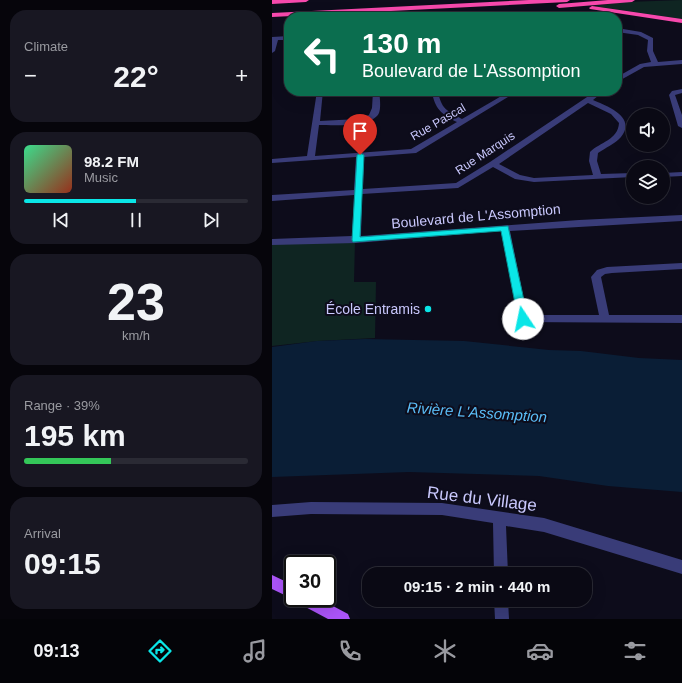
<!DOCTYPE html>
<html lang="en">
<head>
<meta charset="utf-8">
<style>
  :root { --surface:#0a0914; --page:#181722; --text:#f1f3f6; --muted:#999aa0; --line:#2a2a34; --accent:#0ae6e7 }
  body { margin:0; font-family:Helvetica,sans-serif; background:var(--page); color:var(--text); height:100vh; display:flex; flex-direction:column; font-size:15px; white-space:nowrap }
  * { box-sizing:border-box; margin:0 }
  p { font-size:13px; color:var(--muted) }
  .icon { flex:none; width:22px; height:22px; fill:none; stroke:currentColor; stroke-width:2; stroke-linecap:round; stroke-linejoin:round }
  .map { position:relative; flex:1; overflow:hidden }
  .side { display:flex; flex-direction:column; gap:10px; padding:10px; background:#06050b; width:272px }
  .side>* { flex:none }
  .top-card { position:absolute; left:12px; top:12px; width:338px; height:84px; border-radius:16px; box-shadow:0 4px 16px #0002,0 0 0 1px var(--line); background:#0b6e4f; color:#fff; overflow:hidden }
  .tools { position:absolute; left:354px; top:108px; display:grid; gap:8px }
  .tools a { display:grid; place-items:center; width:44px; height:44px; border-radius:50%; background:var(--surface); box-shadow:0 4px 16px #0002,0 0 0 1px var(--line); font-size:20px }
  .speed { position:absolute; left:12px; top:555px; display:flex; gap:8px; font-size:20px; font-weight:700; text-align:center }
  .speed>* { display:grid; place-content:center; width:52px; height:52px; border-radius:50%; background:var(--surface); box-shadow:0 4px 16px #0002,0 0 0 1px var(--line); line-height:1 }
  .speed .limit { border:2px solid #111; border-radius:6px; background:#fff; color:#111 }
  .pin { position:absolute; display:grid; place-items:center; width:34px; height:34px; color:#fff; margin:-41px -17px; border-radius:50% 50% 50% 0; rotate:-45deg; box-shadow:0 0 4px #0007 }
  .pin .icon { rotate:45deg }
  .me { position:absolute; width:44px; margin:-22px; rotate:349deg; stroke-linejoin:round; filter:drop-shadow(0 0 3px #0008) }
  .turn { display:flex; align-items:center; gap:14px; height:84px; padding:0 12px; font-size:18px }
  .turn .icon { width:52px; height:52px; stroke-width:2.5 }
  .turn b { display:block; font-size:28px; line-height:34px }
  .big { font-size:30px; font-weight:700; line-height:1.1 }
  .side .widget { flex:1; display:flex; flex-direction:column; justify-content:center; gap:6px; min-width:0; padding:0 14px; border-radius:16px; background:var(--page) }
  .side .dial { align-items:center; gap:0 }
  .dial b { font-size:52px; line-height:1 }
  .song { display:flex; align-items:center; gap:12px }
  .cover { width:48px; height:48px; border-radius:6px; background:linear-gradient(135deg,hsl(150 70% 55%),hsl(10 70% 35%)) }
  .played { height:4px; border-radius:2px; background:linear-gradient(90deg,var(--accent) 50%,var(--line) 50%) }
  .keys { display:flex; justify-content:space-around; direction:ltr }
  .heat { display:flex; justify-content:space-between; align-items:center; font-size:22px; direction:ltr }
  .charge { height:6px; border-radius:3px; background:linear-gradient(90deg,#34c759 39%,var(--line) 0) }
  .trip { position:absolute; left:90px; top:567px; width:230px; height:40px; border-radius:16px; background:var(--surface); box-shadow:0 4px 16px #0002,0 0 0 1px var(--line); font-weight:700; line-height:40px; text-align:center }
  .tab-bar { display:flex; height:64px; justify-content:space-around; align-items:center; background:#040408; color:var(--muted) }
  .tab-bar .icon { width:28px; height:28px }
  .tab-bar .active { color:var(--accent) }
  .tab-bar b { font-size:18px; color:var(--text) }
  main { display:flex; flex:1; min-height:0 }
  .map>svg:first-child { display:block }
</style>
</head>
<body>
<main>
<section class="side">
<div class="widget"><p>Climate</p>
<div class="heat"><a>−</a><b class="big">22°</b><a>+</a></div>
</div>
<div class="widget">
<div class="song"><i class="cover"></i><div><b>98.2 FM</b><p>Music</p></div></div>
<div class="played"></div>
<div class="keys"><svg class="icon" aria-label="previous" viewBox="0 0 24 24"><path d="M18 5L8 12l10 7zM5 5v14"/></svg><svg class="icon" aria-label="pause" viewBox="0 0 24 24"><path d="M8 5v14M16 5v14"/></svg><svg class="icon" aria-label="next" viewBox="0 0 24 24"><path d="M6 5l10 7-10 7zM19 5v14"/></svg></div>
</div>
<div class="widget dial"><b>23</b><p>km/h</p></div>
<div class="widget"><p>Range · 39%</p><b class="big">195 km</b><div class="charge"></div></div>
<div class="widget"><p>Arrival</p><b class="big">09:15</b></div>
</section>
<div class="map">
<svg width="410" height="619" viewBox="0 0 410 619">
  <rect width="100%" height="100%" fill="#0d0c1b"/>
  <path fill="#0f2522" d="M410,0V19L321,6L355,2Z
    M83,240L82,282H104L103,338L46,341L0,346V242Z"/>
  <path fill="#0a1e36" d="M93,339L192,341L277,350L309,351L367,358L410,360V492L336,486L267,476L137,472L0,477V347L45,341Z"/>
  <g fill="none" stroke-linecap="round" stroke-linejoin="round">
    <path fill="#393c78" fill-rule="evenodd" d="M345,28L369,32L381,38V51L386,62L410,60V64L372,67L345,82V77L368,64L379,62L375,51L376,40L366,35L345,32Z
      M17,36V40H6L3,51L0,53V37Z
      M410,89V93L403,95L410,115V128L406,126L397,95L400,91Z
      M45,91H51L48,121L86,119L97,115L100,108L101,91H107C108,98 109,107 107,113C100,128 61,125 47,125L43,156L139,149L185,122C170,115 162,108 160,91H166C169,109 175,111 190,119L238,91H246L144,153L92,157L91,189L184,183L218,162L324,91H332L321,100C335,106 365,117 349,137C343,144 333,148 326,153L325,161L329,174L361,173V177L262,182L243,179L221,167L186,188L90,194L89,236L307,220L410,215V221L238,231L255,315H327L319,277L325,270L335,267L410,263V269L340,273L333,274L329,277L337,315H410V323L247,322L229,231L84,243L0,245V239L80,236L82,195L0,201V195L82,190L84,157L0,163V159L35,156ZM316,103L339,114L347,123C346,140 328,142 318,152L317,161L321,175L262,178L248,175L227,164Z
      M410,172V176L391,177V173Z
      M39,502L170,503L272,518L410,560V574L272,532L234,526L236,574H222L221,523L170,515L39,514L0,517V505Z
      M222,600H236L237,619H223Z"/>
    <path fill="#ab54f8" fill-rule="evenodd" d="M0,575L21,585V598H24L21,599L0,589Z
      M24,598H46L76,614L78,619H56L26,603Z"/>
    <path fill="#f749ad" fill-rule="evenodd" d="M0,0H37L34,2L0,4Z
      M257,0H298L295,2L0,17V13Z
      M336,0H363L360,2L287,8L284,6L287,4Z
      M320,6L410,19V23L318,9L317,8Z"/>
  </g>
  <path fill="#0ae6e7" stroke="#069696" d="M88,153L92,155L88,237L236,226L256,319L254,321H248L246,319L229,231L81,242L80,240L85,155Z"/>
  <circle fill="#0ae6e7" stroke="#0d0c1b" stroke-width="1.5" cx="156" cy="309" r="4"/>
  <g text-anchor="middle" dominant-baseline="central" stroke-width="4" stroke-linejoin="round" paint-order="stroke">
    <g font-size="12" fill="#c9c8fd" stroke="#0d0c1b">
      <text transform="translate(166 122) rotate(-30)">Rue Pascal</text>
      <text transform="translate(213 153) rotate(-33)">Rue Marquis</text>
    </g>
    <g font-size="14" fill="#c9c8fd" stroke="#0d0c1b">
      <text transform="translate(204 216) rotate(-5)">Boulevard de L'Assomption</text>
    </g>
    <g font-size="14" fill="#c9c8fd" stroke="#0d0c1b" text-anchor="end">
      <text x="148" y="309">École Entramis</text>
    </g>
    <g font-size="15" font-style="italic" fill="#5bbef8" stroke="#0d0c1b">
      <text transform="translate(205 412) rotate(4)">Rivière L'Assomption</text>
    </g>
    <g font-size="17" fill="#c9c8fd" stroke="#0d0c1b">
      <text transform="translate(210 499) rotate(7)">Rue du Village</text>
    </g>
  </g>
</svg>
<div class="tools">
<a><svg class="icon" aria-label="sound" viewBox="0 0 24 24"><path d="M4 9h4l5-4v14l-5-4H4zM17 9q2 3 0 6"/></svg></a>
<a><svg class="icon" aria-label="layers" viewBox="0 0 24 24"><path d="M12 4l9 5-9 5-9-5zM3 14l9 5 9-5"/></svg></a>
</div>
<div class="speed"><div class="limit">30</div></div>
<div class="pin" style="left:88px;top:155px;background:#d93025"><svg class="icon" aria-label="arrive" viewBox="0 0 24 24"><path d="M6 21V4h12l-3 4 3 4H6"/></svg></div>
<svg class="me" style="left:251px;top:319px" viewBox="-20 -20 40 40"><circle r="19" fill="#fff"/><path d="M0-13L10 11 0 6-10 11z" fill="#0ae6e7"/></svg>
<div class="trip">09:15 · 2 min · 440 m</div>
<div class="top-card">
<div class="turn"><svg class="icon" aria-label="left" viewBox="0 0 24 24"><path d="M17 20v-9H6M10 6l-5 5 5 5"/></svg><div><b>130 m</b>Boulevard de L'Assomption</div></div>
</div>
</div>
</main>
<nav class="tab-bar">
<b>09:13</b>
<svg class="icon active" aria-label="directions" viewBox="0 0 24 24"><path d="M12 3l9 9-9 9-9-9zM9 14v-3h6M13 9l2 2-2 2"/></svg>
<svg class="icon" aria-label="music" viewBox="0 0 24 24"><path d="M9 18V5l10-2v13"/><circle cx="6" cy="18" r="3"/><circle cx="16" cy="16" r="3"/></svg>
<svg class="icon" aria-label="phone" viewBox="0 0 24 24"><path d="M5 4h4l2 5-3 2q2 4 5 5l2-3 5 2v4C11 20 4 13 5 4z"/></svg>
<svg class="icon" aria-label="climate" viewBox="0 0 24 24"><path d="M12 3v18M4 7l16 10M4 17L20 7"/></svg>
<svg class="icon" aria-label="car" viewBox="0 0 24 24"><path d="M5 17H2v-5l4-1 3-4h7l3 4 3 1v5h-3M9 17h6M6 11h13"/><circle cx="7" cy="17" r="2"/><circle cx="17" cy="17" r="2"/></svg>
<svg class="icon" aria-label="filters" viewBox="0 0 24 24"><path d="M4 7h16M4 17h16"/><circle cx="9" cy="7" r="2"/><circle cx="15" cy="17" r="2"/></svg>
</nav>
</body>
</html>
